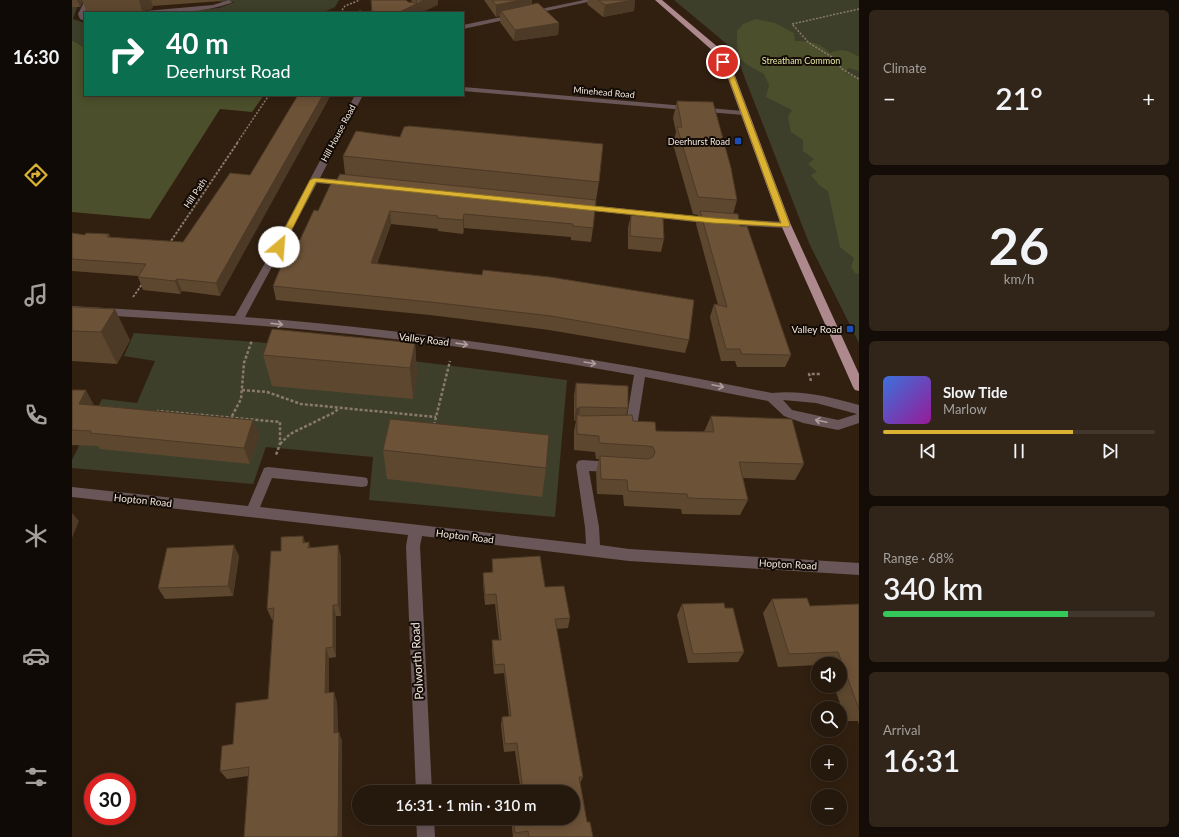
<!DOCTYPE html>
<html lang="en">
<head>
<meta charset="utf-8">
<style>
  :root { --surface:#25180c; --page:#31251a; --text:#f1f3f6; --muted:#a3a09d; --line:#42372d; --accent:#dcb233 }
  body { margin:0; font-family:Lato,sans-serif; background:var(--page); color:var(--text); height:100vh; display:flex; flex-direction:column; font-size:15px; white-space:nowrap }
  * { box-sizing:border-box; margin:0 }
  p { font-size:13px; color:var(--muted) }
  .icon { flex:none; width:22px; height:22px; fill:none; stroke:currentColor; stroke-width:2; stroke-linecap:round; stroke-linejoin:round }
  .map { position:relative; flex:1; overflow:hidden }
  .side { display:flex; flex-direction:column; gap:10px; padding:10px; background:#140d07; width:320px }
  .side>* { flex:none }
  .guide { position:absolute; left:12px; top:12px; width:380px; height:84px; border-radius:0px; box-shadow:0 2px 10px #0003,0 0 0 1px var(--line); background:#0b6e4f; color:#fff; overflow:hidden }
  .tools { position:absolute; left:739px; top:657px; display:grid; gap:8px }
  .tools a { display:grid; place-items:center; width:36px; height:36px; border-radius:50%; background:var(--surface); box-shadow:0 2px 10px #0003,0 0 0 1px var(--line); font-size:20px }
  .speed { position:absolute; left:12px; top:773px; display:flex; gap:8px; font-size:20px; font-weight:700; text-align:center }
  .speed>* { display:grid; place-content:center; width:52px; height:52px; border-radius:50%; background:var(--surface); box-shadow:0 2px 10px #0003,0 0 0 1px var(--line); line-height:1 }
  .speed .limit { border:6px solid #d22; background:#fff; color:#111 }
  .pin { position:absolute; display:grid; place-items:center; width:34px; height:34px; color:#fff; margin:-17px; border:2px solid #fff; border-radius:50%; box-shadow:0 1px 4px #0007 }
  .me { position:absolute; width:44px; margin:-22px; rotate:27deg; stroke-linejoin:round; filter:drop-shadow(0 0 3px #0008) }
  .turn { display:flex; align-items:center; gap:14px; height:84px; padding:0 16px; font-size:18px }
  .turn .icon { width:52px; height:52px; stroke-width:2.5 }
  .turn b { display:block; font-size:28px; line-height:34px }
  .big { font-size:30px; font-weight:600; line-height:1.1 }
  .side .card { flex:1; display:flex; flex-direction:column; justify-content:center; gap:6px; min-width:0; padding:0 14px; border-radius:6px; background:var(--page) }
  .side .dial { align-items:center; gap:0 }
  .dial b { font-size:52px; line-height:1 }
  .song { display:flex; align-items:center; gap:12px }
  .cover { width:48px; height:48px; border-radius:6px; background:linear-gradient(135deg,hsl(220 70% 55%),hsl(300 70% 35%)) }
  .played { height:4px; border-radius:2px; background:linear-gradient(90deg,var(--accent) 70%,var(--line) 70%) }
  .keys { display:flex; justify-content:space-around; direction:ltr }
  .heat { display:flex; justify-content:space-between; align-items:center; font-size:22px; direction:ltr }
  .charge { height:6px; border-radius:3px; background:linear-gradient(90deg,#34c759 68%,var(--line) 0) }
  .trip { position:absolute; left:280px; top:785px; width:228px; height:40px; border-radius:20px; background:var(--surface); box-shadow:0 2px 10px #0003,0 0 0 1px var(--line); font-weight:600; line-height:40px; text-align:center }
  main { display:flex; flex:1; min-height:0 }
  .dock { display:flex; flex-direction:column; width:72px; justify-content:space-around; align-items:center; background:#0f0a05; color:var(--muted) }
  .dock .icon { width:28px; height:28px }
  .dock .active { color:var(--accent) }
  .dock b { font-size:18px; color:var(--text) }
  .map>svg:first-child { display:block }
</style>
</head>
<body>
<main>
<nav class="dock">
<b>16:30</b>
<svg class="icon active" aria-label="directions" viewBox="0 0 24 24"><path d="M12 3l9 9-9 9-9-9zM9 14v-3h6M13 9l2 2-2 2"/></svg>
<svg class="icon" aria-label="music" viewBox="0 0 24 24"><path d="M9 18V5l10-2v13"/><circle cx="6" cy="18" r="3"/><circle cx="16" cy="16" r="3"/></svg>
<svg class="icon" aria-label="phone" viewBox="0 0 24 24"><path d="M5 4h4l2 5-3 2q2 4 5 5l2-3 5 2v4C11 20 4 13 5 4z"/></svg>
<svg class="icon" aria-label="climate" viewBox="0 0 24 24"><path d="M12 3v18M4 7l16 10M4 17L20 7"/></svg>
<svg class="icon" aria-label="car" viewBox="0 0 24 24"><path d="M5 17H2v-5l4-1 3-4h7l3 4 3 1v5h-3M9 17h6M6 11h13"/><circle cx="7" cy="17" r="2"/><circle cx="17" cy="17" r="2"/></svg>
<svg class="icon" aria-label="filters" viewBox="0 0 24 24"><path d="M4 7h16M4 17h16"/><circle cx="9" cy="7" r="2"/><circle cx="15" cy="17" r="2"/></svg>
</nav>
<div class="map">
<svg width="787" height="837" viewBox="0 0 787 837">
  <rect width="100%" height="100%" fill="#312010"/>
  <path fill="#3d3f2a" d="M150,0H267L263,7L250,13H96L147,8L163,2H149Z
    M602,0H787V343L737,243L662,50Z
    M0,7H5L1,19L13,23V48L0,40Z
    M62,333L185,342L495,380L483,517L297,500L301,457L194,447L181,484L0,468V460L30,399L65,403L83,361L52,356Z"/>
  <path fill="#4c4f2b" d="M684,19L703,23L722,33L723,41C737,41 747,42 758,53C769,48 778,50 787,57V71L776,68L774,73L787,78V274L783,273L779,267L782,258L768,247L756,191L747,185L739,175L745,172L736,164L742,159L731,151V140L719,132L716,117L720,110L694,97L697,85L692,74C666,60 665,61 665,31L671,24Z
    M0,40L13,48V95H192L180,112L148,109L78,219L0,212Z"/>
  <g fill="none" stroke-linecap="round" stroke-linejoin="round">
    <path stroke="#897a6d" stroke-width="1.5" stroke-dasharray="2 1.5" stroke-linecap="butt" d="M787,9L720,24L737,43L760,57L770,69L787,79
      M268,13L273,6L288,0
      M165,143L197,95"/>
    <path stroke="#897a6d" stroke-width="2" stroke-dasharray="2.5 1.5" stroke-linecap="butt" d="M97,244L166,142
      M61,297L71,283"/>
    <path stroke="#897a6d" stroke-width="2.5" stroke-dasharray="3 2" stroke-linecap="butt" d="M739,381L737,374H749
      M170,390L195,392L229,404L364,417
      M85,413L86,411L208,422V444L204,455
      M160,416L169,399L172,363L180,340
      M362,425L378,361
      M208,444L218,434L263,412L267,408"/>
    <path fill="#695659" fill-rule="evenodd" d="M13,0H19L12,14L13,21L8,19L6,14Z
      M157,0L160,2L159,3C131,13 100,13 70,13L73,11L141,5Z
      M512,0H525L391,29V25Z
      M391,87L671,111L675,113L671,115L391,91Z
      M283,95H291L248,178L276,180L281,183L276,186L245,183L173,317C351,330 526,358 700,393C730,390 758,397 787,405V423L766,430L731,423L712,416L696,401L573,377L565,427L563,430H550L548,427L550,424L554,422L562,375C479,360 397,347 313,338C209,326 105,319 0,314V306L163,316L202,247ZM711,400L744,403L785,414L766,420L720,410Z
      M508,204L641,218L714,222L719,225L714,228L641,224L505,209L503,207Z
      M510,460L541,462L545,463L547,467L545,471L541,472L517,471L527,527L528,545L557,549L787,563V575L557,561L350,536L348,546L360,792H344L334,546L336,535L0,497V487L176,506L192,468L196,467L290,477L295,478L296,482L295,486L290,487L200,478L188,507L514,544L513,527L504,465L506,461Z
      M344,818H362L363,837H345Z"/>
    <path fill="#ad888d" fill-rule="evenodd" d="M583,0H590L647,48L662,73L719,225L787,374V391L783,390L781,387L709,225L654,73L641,51Z"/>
  </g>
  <path fill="#5d472f" d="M0,0H150L149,1L81,6L80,9L70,11L30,13H15L11,2L8,7H0Z
    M339,0H366V5L336,2H340Z
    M412,0H460V4L487,23L486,35L442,41L428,22V16L424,17Z
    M516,0H563L562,11L531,17L515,4Z
    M605,101L665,200L661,214L668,226L719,355L713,367H665L663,361H649L638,317L642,304L646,305L624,224L626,215L621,214L601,144L604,132L601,118Z
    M271,156L527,182L524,200L521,228L519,242L499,240V237L392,228L391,234L366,231V229L319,224L305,264L617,340L613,353L477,330L358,315L204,300L201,286L216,265L246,211L264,181L273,174Z
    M178,175L148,296L110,291L108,294L71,290L66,277V276L0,271V233L13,235L37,234L38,237L111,242Z
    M559,215L592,239L589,252L556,249V228Z
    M0,307L58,340L45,364L0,361Z
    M343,343L345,374L341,399L200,386L191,355Z
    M504,383L556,408L554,416L561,421L584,431L632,432L639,416L732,464L723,480L671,478L676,500L668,515L610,514L609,509L552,506L551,495L525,494L524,472L527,459H524L523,452L502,450V431L504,421H502V395Z
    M0,390L22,405L181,420L187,436L178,464L28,449L26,446L0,445Z
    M311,450L474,468L470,497L315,479Z
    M231,536L233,543L237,542L238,548L266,545L269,558V616H264V657L257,658V693L265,702L266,732L270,741V837H172L176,776L155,779L148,771L161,744L196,699L201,620H200L195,609L209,551Z
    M167,556L161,596L93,599L86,588Z
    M420,559L473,587L498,618L496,628L484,629L511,777L508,783L515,822L521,837H441L439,818H501L449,792L443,751L432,752L429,725L430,717L437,716L432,673L422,674L420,650V640H427L423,604L413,605L411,583V573L420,572Z
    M700,599L738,606L787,604V725L786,721H774L762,686H768V664H746V665L706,667L691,613Z
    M610,604L672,652L666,662L616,663L605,615Z"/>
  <path fill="#4c3926" d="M5,0H10L11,2L8,7Z
    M67,0H79L81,6L80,9L70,11Z
    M352,0H366V5L349,13H326Z
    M449,0H460V9L429,11L428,16L424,17V5Z
    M561,0H563L562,11L531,17L533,5Z
    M487,23L486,35L442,41L443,30Z
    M251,95H259L148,296L144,283Z
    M318,211L319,224L300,276L299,263Z
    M392,214V228L391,234V220Z
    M105,279L110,291L108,294L103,281Z
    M43,309L58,340L45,364L29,332Z
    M343,343L345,374L341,399L338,368Z
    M14,390L23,407L7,404Z
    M508,407L506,420L505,414L504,421H502L504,409Z
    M181,420L187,436L178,464L172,448Z
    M0,513L7,521L0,538Z
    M231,536L235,548L231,543Z
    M162,545L167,556L161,596L156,586Z
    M266,545L269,558V616L266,605Z
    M261,605L264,616V657L261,647Z
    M254,648L257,658V703L253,693Z
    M262,692L265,702L266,742L262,733Z
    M267,732L270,741V837H267L266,836Z"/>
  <path fill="#6c5237" stroke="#4c3926" d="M299,0H334L336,2L345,3L344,0H352L326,13H300Z
    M420,0H449L424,5Z
    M526,0H561L533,5Z
    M466,3L487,23L443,30L429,11Z
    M288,10L292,13H285Z
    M226,95H251L144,283L105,279L103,281L66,277L74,264L0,259V233L13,235L14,233L37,234L35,237L111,242L158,173L178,175Z
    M605,101L641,102L659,168L665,200L626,197L605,127H610Z
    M337,126L531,144L527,182L271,156L284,131L328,137L332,127Z
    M268,174L524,200L521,228L501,226V224L392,214L391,220L365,218L366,216L318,211L299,263L410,275L411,270L478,277L622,300L617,340L479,316L358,302L201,286L210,264L216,265L242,210L246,211L260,181H264Z
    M628,211L666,214L668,226H675L719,355L670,354L668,349H654L642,304L655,307Z
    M559,215L591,218L592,239L558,236Z
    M0,307L43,309L29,332L0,331Z
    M200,329L343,343L338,368L191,355Z
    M504,383L556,386V408L508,407L504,409Z
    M0,390H14L7,404L181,420L172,448L18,433L19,431L0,430Z
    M505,414L509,416L560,415L561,421L583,422L584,431L642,432L639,416L720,419L732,464L667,462L676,500L616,498L615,494L556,491L555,480L529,479L528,456L576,459L581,457L583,452L581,447L576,446L527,443V436L505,434Z
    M318,419L477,435L474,468L311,450Z
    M231,536V543L237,542L236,548L266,545V605H261V647L254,648L253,693L262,692V733L267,732L266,836L262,837H172L177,767L148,771L150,746L161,744L164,703L196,699L202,608L195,609L199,551H209V537Z
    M162,545L156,586L86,588L95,548Z
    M468,556L473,587L492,586L498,618L483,619L511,777H507L515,822H518L521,837H457L456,831L443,833L441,818H501V792H445L451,791L445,743L433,744L430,717L439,716L432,664L423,665L420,640H429L424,594L413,595L411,573L421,572L420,559Z
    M735,598L738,606L787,604V709L766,652L717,654L700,599Z
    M652,603L653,608H661L672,652L621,654L610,604Z"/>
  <defs><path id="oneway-shaft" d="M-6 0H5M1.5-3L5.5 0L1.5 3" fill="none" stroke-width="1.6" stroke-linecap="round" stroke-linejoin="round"/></defs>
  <g stroke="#ae9e9b">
    <use href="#oneway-shaft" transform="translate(205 324) rotate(6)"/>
    <use href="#oneway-shaft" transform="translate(390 344) rotate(8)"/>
    <use href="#oneway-shaft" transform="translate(518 363) rotate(9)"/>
    <use href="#oneway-shaft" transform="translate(646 386) rotate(12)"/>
    <use href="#oneway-shaft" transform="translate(749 421) rotate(-168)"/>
  </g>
  <path fill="#dcb233" stroke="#8f7421" d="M651,60L661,73L718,225L716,227L641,223L244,182L211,247L207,249L203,247L238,180L242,178L641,218L709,223L655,73L648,62Z"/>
  <g fill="#1a4fb4" stroke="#130b05" stroke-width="1.5">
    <rect x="662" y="137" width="8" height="8" rx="2"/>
    <rect x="774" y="325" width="8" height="8" rx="2"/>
  </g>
  <g text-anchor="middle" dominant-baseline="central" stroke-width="4" stroke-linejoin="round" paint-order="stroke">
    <g font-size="9" fill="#e2e8a7" stroke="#130b05">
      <text x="729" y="60">Streatham Common</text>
    </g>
    <g font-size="9" fill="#f3e7dd" stroke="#130b05">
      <text transform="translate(532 92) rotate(5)">Minehead Road</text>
      <text transform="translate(266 133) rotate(-62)">Hill House Road</text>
      <text transform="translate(123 193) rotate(-56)">Hill Path</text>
    </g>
    <g font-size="9" fill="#f3e7dd" stroke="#130b05" text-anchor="end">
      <text x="658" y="141">Deerhurst Road</text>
    </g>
    <g font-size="10" fill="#f3e7dd" stroke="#130b05" text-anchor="end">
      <text x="770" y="329">Valley Road</text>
    </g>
    <g font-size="10" fill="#f3e7dd" stroke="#130b05">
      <text transform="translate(352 339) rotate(7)">Valley Road</text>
      <text transform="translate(71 500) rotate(6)">Hopton Road</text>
      <text transform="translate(393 536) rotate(7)">Hopton Road</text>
      <text transform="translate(716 564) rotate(3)">Hopton Road</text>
    </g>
    <g font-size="12" fill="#f3e7dd" stroke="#130b05">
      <text transform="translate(345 661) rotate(-93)">Polworth Road</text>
    </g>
  </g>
</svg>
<div class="tools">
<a><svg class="icon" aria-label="sound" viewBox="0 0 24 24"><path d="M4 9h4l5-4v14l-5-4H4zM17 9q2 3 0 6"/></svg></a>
<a><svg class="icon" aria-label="search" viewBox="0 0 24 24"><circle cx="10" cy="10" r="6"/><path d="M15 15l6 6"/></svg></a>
<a>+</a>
<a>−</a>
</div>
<div class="speed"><div class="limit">30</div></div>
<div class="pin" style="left:651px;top:62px;background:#d93025"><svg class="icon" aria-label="arrive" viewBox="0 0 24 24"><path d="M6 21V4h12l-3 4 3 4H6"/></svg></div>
<svg class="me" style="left:207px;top:247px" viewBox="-20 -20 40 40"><circle r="19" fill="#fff"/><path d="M0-13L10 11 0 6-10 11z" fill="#dcb233"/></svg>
<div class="trip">16:31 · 1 min · 310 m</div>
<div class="guide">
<div class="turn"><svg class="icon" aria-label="right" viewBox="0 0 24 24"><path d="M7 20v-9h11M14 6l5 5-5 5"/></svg><div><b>40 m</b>Deerhurst Road</div></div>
</div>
</div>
<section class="side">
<div class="card"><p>Climate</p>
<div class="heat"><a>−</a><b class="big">21°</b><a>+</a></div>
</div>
<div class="card dial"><b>26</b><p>km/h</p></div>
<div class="card">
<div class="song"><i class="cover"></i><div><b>Slow Tide</b><p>Marlow</p></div></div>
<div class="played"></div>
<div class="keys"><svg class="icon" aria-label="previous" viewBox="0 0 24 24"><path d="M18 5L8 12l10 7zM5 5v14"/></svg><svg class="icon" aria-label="pause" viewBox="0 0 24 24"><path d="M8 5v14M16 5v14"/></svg><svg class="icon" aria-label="next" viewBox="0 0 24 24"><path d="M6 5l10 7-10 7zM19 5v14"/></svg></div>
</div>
<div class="card"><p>Range · 68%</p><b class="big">340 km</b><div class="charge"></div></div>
<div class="card"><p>Arrival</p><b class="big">16:31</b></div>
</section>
</main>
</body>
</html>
